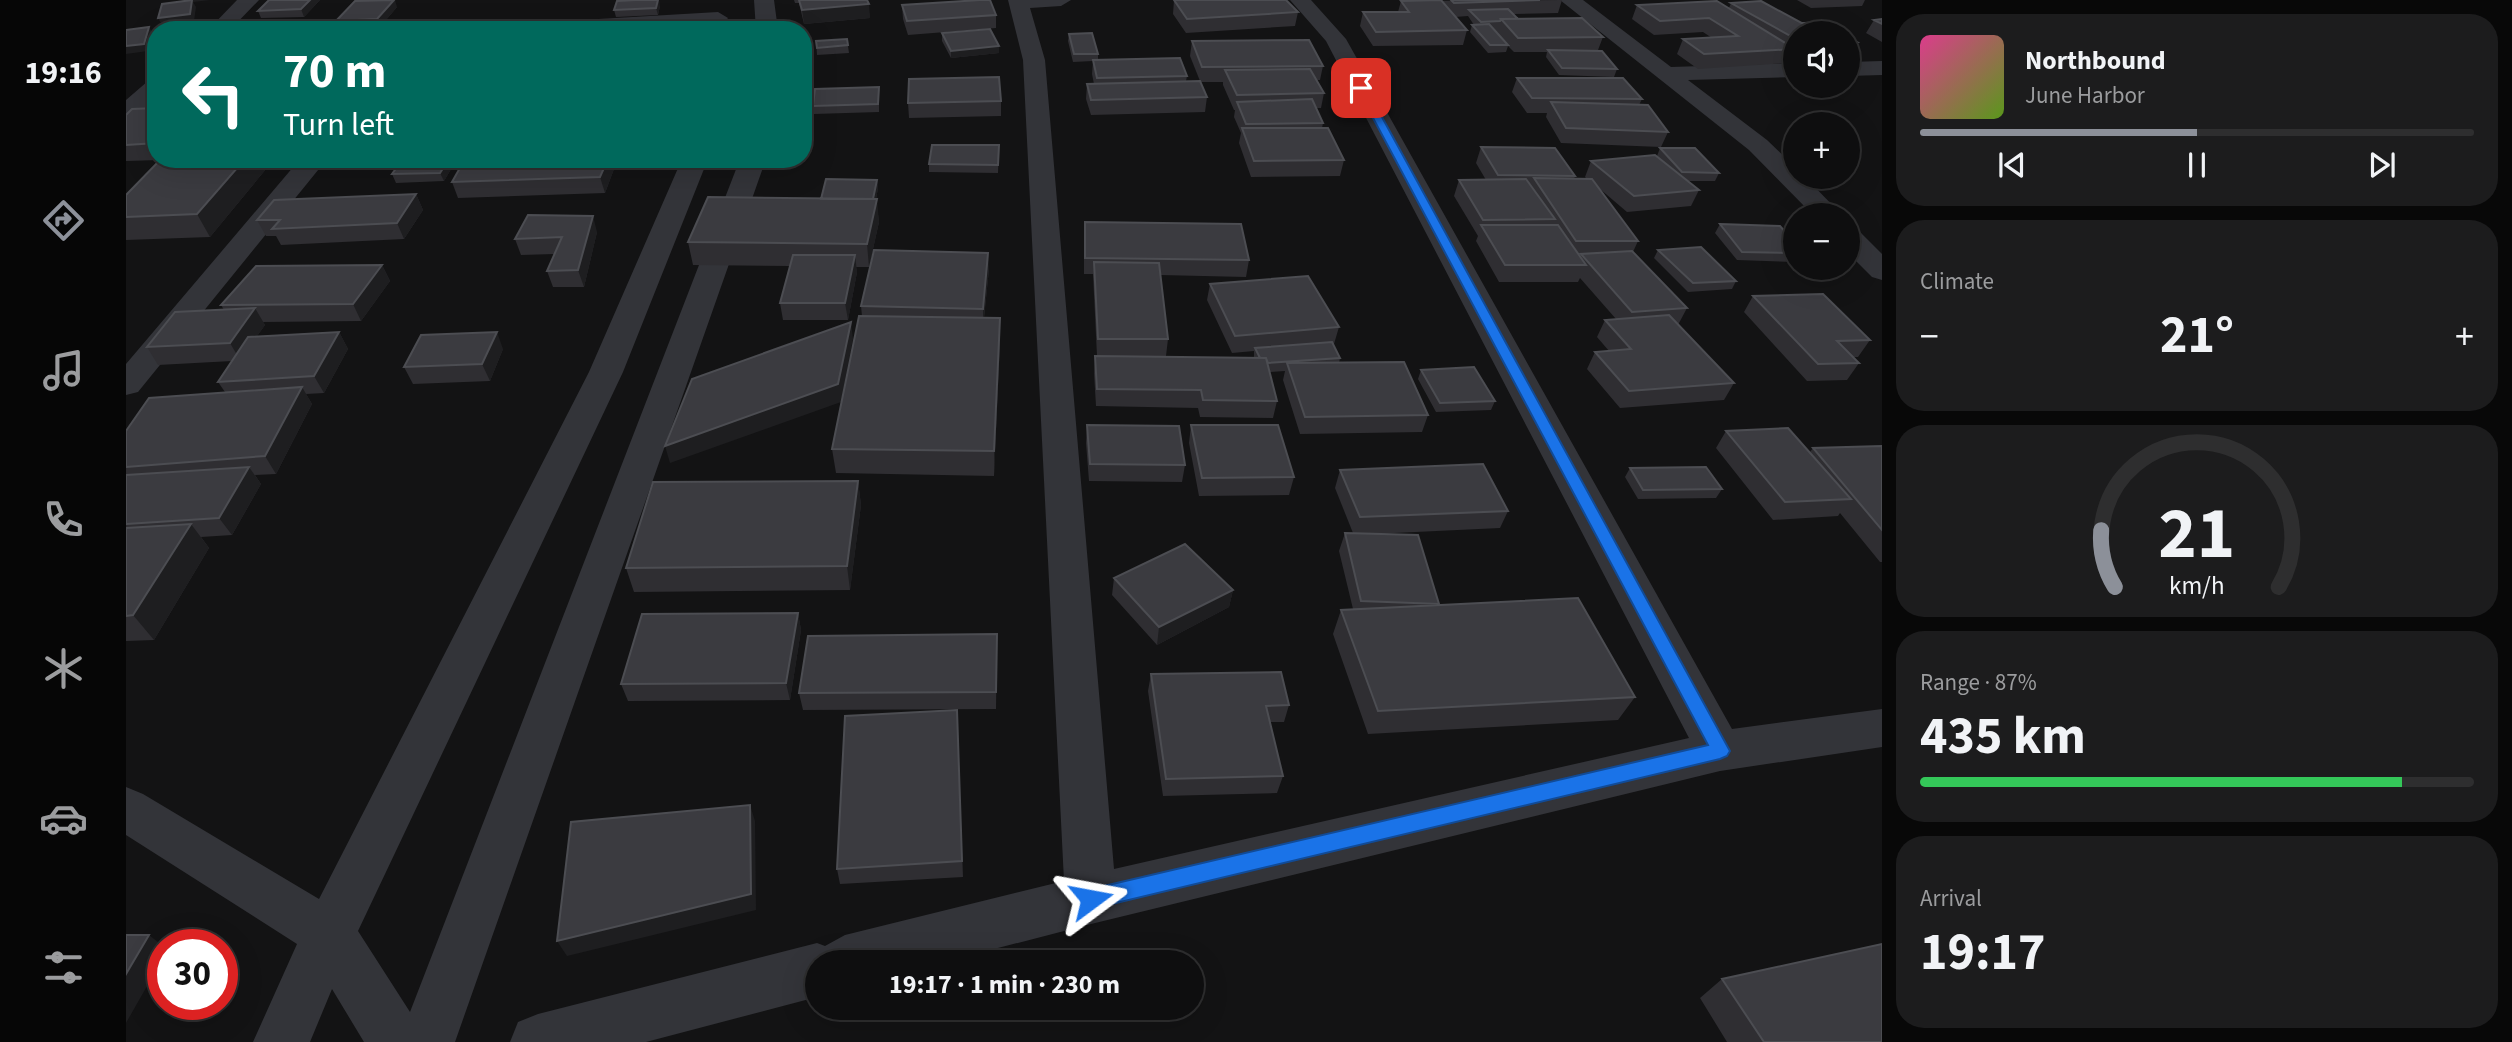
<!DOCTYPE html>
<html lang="en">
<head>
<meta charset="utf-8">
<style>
  :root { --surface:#0e0e0f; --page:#1c1c1d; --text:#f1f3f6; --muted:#9b9c9e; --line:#2e2e2f; --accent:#8c9099 }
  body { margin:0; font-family:"Source Sans 3",sans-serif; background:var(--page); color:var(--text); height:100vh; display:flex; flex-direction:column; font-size:26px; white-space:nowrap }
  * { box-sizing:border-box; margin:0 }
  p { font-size:23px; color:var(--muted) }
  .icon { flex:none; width:38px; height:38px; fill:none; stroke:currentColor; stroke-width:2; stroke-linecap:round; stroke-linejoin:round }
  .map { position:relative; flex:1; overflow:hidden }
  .details { display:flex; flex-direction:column; gap:14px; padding:14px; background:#080808; width:630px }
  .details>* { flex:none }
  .banner { position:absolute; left:21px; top:21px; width:665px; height:147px; border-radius:28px; box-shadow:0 7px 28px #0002,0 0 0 2px var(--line); background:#00695c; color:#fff; overflow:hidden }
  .buttons { position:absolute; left:1657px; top:21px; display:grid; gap:14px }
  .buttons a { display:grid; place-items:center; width:77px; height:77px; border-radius:50%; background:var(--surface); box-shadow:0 7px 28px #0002,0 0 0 2px var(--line); font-size:35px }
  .speed { position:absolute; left:21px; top:929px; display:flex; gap:14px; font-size:35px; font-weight:700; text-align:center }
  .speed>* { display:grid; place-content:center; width:91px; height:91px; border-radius:50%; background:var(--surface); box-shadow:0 7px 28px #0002,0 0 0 2px var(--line); line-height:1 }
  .speed .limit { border:10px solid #d22; background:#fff; color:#111 }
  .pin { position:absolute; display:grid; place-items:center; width:60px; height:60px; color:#fff; margin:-30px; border-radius:14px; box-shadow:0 4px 10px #0006 }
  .me { position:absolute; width:77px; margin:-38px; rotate:77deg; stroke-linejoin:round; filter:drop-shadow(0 0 5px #0008) }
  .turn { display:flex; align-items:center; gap:24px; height:147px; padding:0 21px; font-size:32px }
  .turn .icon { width:91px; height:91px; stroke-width:2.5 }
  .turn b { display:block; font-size:49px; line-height:60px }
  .big { font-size:52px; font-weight:700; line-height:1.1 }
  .details .tile { flex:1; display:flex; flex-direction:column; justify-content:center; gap:10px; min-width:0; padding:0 24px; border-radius:28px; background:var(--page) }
  .details .dial { align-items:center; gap:0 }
  .dial svg { height:182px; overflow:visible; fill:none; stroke:var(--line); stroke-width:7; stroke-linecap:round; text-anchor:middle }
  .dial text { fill:var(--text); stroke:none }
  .song { display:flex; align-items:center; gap:21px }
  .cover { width:84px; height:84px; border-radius:10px; background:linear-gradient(135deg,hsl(330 70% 55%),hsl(90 70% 35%)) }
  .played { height:7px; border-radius:4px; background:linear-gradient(90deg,var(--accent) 50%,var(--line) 50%) }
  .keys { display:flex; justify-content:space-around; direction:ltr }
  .heat { display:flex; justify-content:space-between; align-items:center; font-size:38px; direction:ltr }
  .charge { height:10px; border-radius:5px; background:linear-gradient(90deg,#34c759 87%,var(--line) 0) }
  .trip { position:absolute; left:679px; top:950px; width:399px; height:70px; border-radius:35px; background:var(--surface); box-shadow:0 7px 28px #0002,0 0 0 2px var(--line); font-weight:700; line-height:70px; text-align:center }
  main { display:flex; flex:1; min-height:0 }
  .tab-bar { display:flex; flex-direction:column; width:126px; justify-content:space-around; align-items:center; background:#060606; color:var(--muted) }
  .tab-bar .icon { width:49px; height:49px }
  .tab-bar .active { color:var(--accent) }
  .tab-bar b { font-size:32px; color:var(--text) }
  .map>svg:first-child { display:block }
</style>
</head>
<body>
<main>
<nav class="tab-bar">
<b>19:16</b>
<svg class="icon active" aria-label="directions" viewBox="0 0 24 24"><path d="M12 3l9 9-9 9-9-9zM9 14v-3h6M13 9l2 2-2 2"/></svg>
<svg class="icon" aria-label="music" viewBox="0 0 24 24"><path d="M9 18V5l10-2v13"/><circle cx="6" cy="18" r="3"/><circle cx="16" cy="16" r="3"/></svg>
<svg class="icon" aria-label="phone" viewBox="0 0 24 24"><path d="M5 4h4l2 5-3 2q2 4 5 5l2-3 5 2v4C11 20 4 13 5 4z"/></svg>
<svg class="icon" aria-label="climate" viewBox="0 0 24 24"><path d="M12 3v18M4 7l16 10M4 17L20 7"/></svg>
<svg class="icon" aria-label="car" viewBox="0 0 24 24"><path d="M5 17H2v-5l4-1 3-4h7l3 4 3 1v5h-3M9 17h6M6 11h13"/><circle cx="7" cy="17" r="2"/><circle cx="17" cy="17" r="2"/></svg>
<svg class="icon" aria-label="filters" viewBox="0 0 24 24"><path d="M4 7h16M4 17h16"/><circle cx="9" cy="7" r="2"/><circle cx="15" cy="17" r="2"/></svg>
</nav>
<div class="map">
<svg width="1756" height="1042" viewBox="0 0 1756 1042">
  <rect width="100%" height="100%" fill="#131314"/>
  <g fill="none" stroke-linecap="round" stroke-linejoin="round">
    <path fill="#333439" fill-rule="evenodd" d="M111,0H133L104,30H82Z
      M628,0H648L652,30H630Z
      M882,0H945L935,6L904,8L919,60L988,869L1563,738L1200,41L1164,0H1185L1220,39L1606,729L1756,709V747L1594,771L965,924L818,962H691V997L520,1042H384L392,1022L412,1014L691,943L699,946L719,935L938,881L897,60Z
      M1434,0H1457L1545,67L1670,63V77L1562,80L1641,140L1670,168V177H1679L1716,215H1687L1623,150Z
      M592,12L602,18L599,22L499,30H377L387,24Z
      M1756,61V75L1722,76V62Z
      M30,79V98L9,117L0,119V100L22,81Z
      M174,159H201L12,392L0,395V364Z
      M556,159H582L497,372L232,931L284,1012L614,159H640L329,1042H238L206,989L184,1042H127L171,944L0,835V787L17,794L193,899L463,372Z
      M1722,227L1732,230L1756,254V280L1746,277L1722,253Z"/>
  </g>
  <path fill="#2f2e32" d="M143,0H194L178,17L135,18L132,11Z
    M668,0H741L744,18L678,24L673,3H669Z
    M1048,0L1172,12L1169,26L1060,33L1047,14Z
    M1436,0L1432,13L1388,14L1392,19L1477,37L1472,50L1491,69L1488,77L1433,75L1420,57L1421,52H1388L1382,46L1380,52L1362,53L1344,32L1346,25H1348L1342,16L1329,17L1341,30L1337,45L1247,46L1234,26L1237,12H1272L1275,1Z
    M1671,0H1739L1736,6L1685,8Z
    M1605,3L1670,33V54H1666L1661,63L1572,69L1551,54L1557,39L1586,38L1577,32L1528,35L1506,19L1511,5L1603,8Z
    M776,5L870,15V28L782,35L777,19Z
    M534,6L532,15L490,17L488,10Z
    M271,7L254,27L213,28L210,21Z
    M1756,19V42L1740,33L1748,20Z
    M816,33L873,46V53L825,58L816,41Z
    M943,34L972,54V60L1061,76L1060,81H1074L1064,56L1066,41L1197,66L1194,80H1191L1198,93L1195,108H1190L1197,123L1196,128L1218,160L1214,176L1125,177L1113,143L1115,133L1108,117L1109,110H1108L1097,85V82H1074L1081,97L1079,112L965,115L960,99L961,84H968L966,74L967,61L947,62L942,41Z
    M1722,37L1731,42L1727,49L1722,50Z
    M721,39L723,53L691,55L690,41Z
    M1391,78L1516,99L1513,105L1542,132L1535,147L1435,143L1420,117L1421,113H1401L1386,92Z
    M753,95V112L688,114L687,106Z
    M875,101V116L783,118L782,103Z
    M30,108V159H143L145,163L84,237L0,240V195L34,160L0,161V115Z
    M873,145L872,173L803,172V164Z
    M1355,147L1449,176L1448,179H1461L1459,177L1465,161L1531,156L1534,148L1593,173L1589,181H1562L1573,190L1565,206L1501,212L1474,189L1512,241L1507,252L1561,308L1552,325L1608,383L1598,400L1494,408L1461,369L1469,352L1483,351L1471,337L1479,320L1490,319L1454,278L1452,282H1373L1350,241L1352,236L1328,196L1333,180H1360L1350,163Z
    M331,159L318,181L270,183L266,174Z
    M339,159H491V161L479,193L332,198L326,182Z
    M751,180L752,188L750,199L753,222L743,267H730L731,272L722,320H657L654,303L664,266L567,265L562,242Z
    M290,194L297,210L278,239L155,245L150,236H140L131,220Z
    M959,222L1123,260L1120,277L1034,275L1042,339L1040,356H971L967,274H958V238Z
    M1594,224L1670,244V262L1611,260L1589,233Z
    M471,232L458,287H427L421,271L428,254L395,255L389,239Z
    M1532,250L1610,281L1606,289L1562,292L1528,258Z
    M256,265L264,281L235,321L137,322L139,325L131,336L213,332L222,349L198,393L180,394L186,404L150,474L129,475L135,484L106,535L75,537L83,548L28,640L0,641V431L99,392L92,382L106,361L32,365L21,347L98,310L95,305Z
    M863,269L858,318H874V341L868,476L710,473L706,449L736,316L735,306Z
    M1084,284L1213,327L1208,344H1207L1214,358L1213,363L1302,415L1296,432L1174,434L1157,380L1159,371L1144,372L1151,401L1147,418L1074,417L1072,408L970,406L968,373L969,356L1128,358V351L1106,353L1081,300Z
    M1627,296L1744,340L1732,357H1727L1733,363L1721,380L1681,381L1618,312Z
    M377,349L364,381L287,384L278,367Z
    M1295,370L1369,401L1365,410L1310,412L1292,379Z
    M961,425L1059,465L1056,482L963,481L960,443Z
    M1065,425L1168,477L1163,495L1073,496L1063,443Z
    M1600,431L1684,452L1687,448L1756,446V562H1754L1714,513L1712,516L1647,520L1590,448Z
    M1504,468L1596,489L1590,498L1512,499L1499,477Z
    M1214,470L1382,511L1374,528L1247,534L1292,535L1312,605L1509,697L1492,720L1242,734L1207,634L1215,610L1227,609L1213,551L1219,533H1227L1209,488Z
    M732,481L735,505L724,590L508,592L500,568Z
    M988,578L1107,590L1103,607L1031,645L986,595Z
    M672,613L675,630L664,700L502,701L495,684Z
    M871,634L870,709L677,710L673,693Z
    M1025,674L1163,705L1158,722H1144L1157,776L1151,793L1037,796L1022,691Z
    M831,710L837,877L714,884L711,869Z
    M1596,979L1756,1042H1601L1574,998Z"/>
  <path fill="#1e1e20" d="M56,0H84L67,2L70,7L68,21L36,25L32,18L58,3Z
    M184,0H194L178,17L175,9Z
    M269,0L271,7L254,27L251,19Z
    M533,0L534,6L532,15L530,8Z
    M743,4L744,18L678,24L676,10Z
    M399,23L401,30H394Z
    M23,27L27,34L22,51L0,54V46Z
    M873,46V53L825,58V51Z
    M119,159H143L145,163L84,237L71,214Z
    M323,159H331L318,181L314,173Z
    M482,159H491V161L479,193L474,177Z
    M751,180L752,188L747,216L746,208Z
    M290,194L297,210L278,239L271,223Z
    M751,199L753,222L743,267L741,244Z
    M467,216L471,232L458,287L452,270Z
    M862,253L863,269L857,326V309Z
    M729,255L731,272L722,320L719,303Z
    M256,265L264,281L235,321L227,304Z
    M129,308L139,325L114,360L104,343Z
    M874,318V341L868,476V451Z
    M725,322L727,339L715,402L544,463L539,446Z
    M213,332L222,349L198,393L188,376Z
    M371,332L377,349L364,381L356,364Z
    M176,387L186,404L150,474L139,456Z
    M123,467L135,484L106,535L93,518Z
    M732,481L735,505L724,590L721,566Z
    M65,524L83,548L28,640L7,615Z
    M1107,590L1103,607L1031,645L1033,627Z
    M672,613L675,630L664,700L660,683Z
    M624,805L629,821L630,910L441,956L431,941Z
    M23,935L37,946V958L0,1023V974Z"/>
  <path fill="#3b3b40" stroke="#4c4d52" stroke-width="2" d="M66,0L64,14L32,18L36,4Z
    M143,0H184L175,9L132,11Z
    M268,0L251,19L210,21L229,1Z
    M510,0H532L530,8L488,10L491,1Z
    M673,0H741L743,4L676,10Z
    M854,0H864L870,15L781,21L776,5Z
    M1048,0H1160L1172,12L1061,19Z
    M1315,0L1341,30L1250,32L1237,12H1283L1275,1Z
    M1325,0H1414L1328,3Z
    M1591,1L1669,49L1578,54L1557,39L1612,36L1583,18L1534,21L1511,5Z
    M1635,1L1694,33H1670V39L1605,3Z
    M1382,9L1392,19H1375L1374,21L1355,22L1343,10Z
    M1456,18L1477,37L1392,38L1375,19Z
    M1756,19V24L1748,20Z
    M1695,22L1715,33H1694L1677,23Z
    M361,23H399L394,30H356Z
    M1363,24L1382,45H1364L1346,25Z
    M23,27L18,44L0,46V30Z
    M864,29L873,46L825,51L816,33Z
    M966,33L972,54H948L943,34Z
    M1722,37L1731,42L1722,43Z
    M721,39L722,45L691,48L690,41Z
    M1183,40L1197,66L1076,67L1066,41Z
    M1422,50L1476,51L1491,69L1436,68Z
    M1054,58L1061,76L971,78L967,60Z
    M1184,69L1198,93L1111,95L1099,70Z
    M873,77L875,101L782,103L783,79Z
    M1391,78H1497L1516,99L1406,98Z
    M1074,81L1081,97L965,100L961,84Z
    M753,87L752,104L687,106L689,89Z
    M1186,99L1197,123L1120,124L1111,102Z
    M1425,102L1522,105L1542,132L1440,128Z
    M30,108V143L0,145V115L6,109Z
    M1116,128H1202L1218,160L1128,161Z
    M806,145H873L872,165L803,164Z
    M1355,147L1429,148L1449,176L1372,175Z
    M1534,148H1569L1593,173L1556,172Z
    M1529,155L1573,190L1508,196L1465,161Z
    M35,159H119L71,214L0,217V195Z
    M277,159H323L314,173L266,174Z
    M339,159H482L474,177L326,182Z
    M1408,178L1466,179L1512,241H1450Z
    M700,179L751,180L747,199H695Z
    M1400,179L1429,219L1357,220L1333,180Z
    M290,194L271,223L146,229L154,220H131L148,200Z
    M582,197L751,199L741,244L562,242Z
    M402,215L467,216L452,270L421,271L436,237L389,239Z
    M959,222L1115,224L1123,260L959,258Z
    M1594,224L1654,226L1670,244V253L1616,252Z
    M1355,225H1432L1460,265H1379Z
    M1575,247L1610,281L1567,283L1532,250Z
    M748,250L862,253L857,309L735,306Z
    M1506,251L1561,308L1506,312L1455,254Z
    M667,255H729L719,303H654Z
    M968,262L1033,263L1042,339H972Z
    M256,265L227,304L95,305L130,266Z
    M1182,276L1213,327L1109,336L1084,284Z
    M1697,294L1744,340L1711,341L1733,363L1692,364L1627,296Z
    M129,308L104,343L21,347L49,312Z
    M1543,315L1608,383L1503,391L1469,352L1505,349L1479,320Z
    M733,316L874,318L868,451L706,449Z
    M725,322L712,384L539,446L566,379Z
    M213,332L188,376L92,382L122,337Z
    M371,332L356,364L278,367L295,335Z
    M1206,342L1214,358L1142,363L1140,358H1134L1129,348Z
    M969,356L1140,358L1151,401L1077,400L1075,390L971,389Z
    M1278,362L1302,415L1179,417L1161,363Z
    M1348,367L1369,401L1314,403L1295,370Z
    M176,387L139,456L0,467V431L23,398Z
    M961,425L1053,426L1059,465L964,464Z
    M1065,425H1152L1168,477L1076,478Z
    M1662,428L1725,499L1659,502L1600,431Z
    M1756,446V530L1687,448Z
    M1357,464L1382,511L1234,517L1214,470Z
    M123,467L93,518L0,524V475Z
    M1580,467L1596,489L1517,490L1504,468Z
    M732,481L721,566L500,568L527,482Z
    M65,524L7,615L0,616V528Z
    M1219,533L1292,535L1313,604L1235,601Z
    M1059,544L1107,590L1033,627L988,578Z
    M1452,598L1509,697L1252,711L1215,610Z
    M672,613L660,683L495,684L516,614Z
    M871,634L870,692L673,693L682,636Z
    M1155,672L1163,705L1140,706L1157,776L1040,779L1025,674Z
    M831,710L836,861L711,869L719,716Z
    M624,805L625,894L431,941L445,822Z
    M0,935H23L0,974Z
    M1756,944V1042H1638L1596,979Z"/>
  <path fill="#1a73e8" stroke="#114b97" stroke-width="2" d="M1235,85L1240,88L1604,751L1601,756L1594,759L965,909L957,906L954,899L957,892L965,889L1582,745L1231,88Z"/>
</svg>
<div class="buttons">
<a><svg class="icon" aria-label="sound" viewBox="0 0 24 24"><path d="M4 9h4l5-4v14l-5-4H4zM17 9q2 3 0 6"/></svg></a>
<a>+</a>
<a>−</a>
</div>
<div class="speed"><div class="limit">30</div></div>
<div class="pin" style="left:1235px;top:88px;background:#d93025"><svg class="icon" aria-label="arrive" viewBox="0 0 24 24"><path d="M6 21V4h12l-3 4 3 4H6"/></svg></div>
<svg class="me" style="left:965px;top:899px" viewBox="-20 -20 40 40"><path d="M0-17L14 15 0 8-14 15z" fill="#1a73e8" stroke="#fff" stroke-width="4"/></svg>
<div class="trip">19:17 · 1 min · 230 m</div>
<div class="banner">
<div class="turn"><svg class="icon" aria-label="left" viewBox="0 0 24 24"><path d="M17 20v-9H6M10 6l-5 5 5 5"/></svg><div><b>70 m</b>Turn left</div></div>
</div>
</div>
<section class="details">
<div class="tile">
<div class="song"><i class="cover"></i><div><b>Northbound</b><p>June Harbor</p></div></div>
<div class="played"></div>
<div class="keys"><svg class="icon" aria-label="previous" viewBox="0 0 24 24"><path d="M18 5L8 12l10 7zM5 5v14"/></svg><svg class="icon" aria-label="pause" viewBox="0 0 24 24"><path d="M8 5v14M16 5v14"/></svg><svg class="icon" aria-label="next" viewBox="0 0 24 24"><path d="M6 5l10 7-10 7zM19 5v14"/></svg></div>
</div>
<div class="tile"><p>Climate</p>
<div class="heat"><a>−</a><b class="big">21°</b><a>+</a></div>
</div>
<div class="tile dial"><svg viewBox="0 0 100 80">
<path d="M14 69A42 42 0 1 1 86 69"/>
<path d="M14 69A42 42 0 0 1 8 44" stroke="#8c9099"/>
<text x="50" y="56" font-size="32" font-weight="700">21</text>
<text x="50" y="72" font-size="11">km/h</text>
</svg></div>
<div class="tile"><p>Range · 87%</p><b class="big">435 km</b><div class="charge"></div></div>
<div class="tile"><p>Arrival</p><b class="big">19:17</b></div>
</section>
</main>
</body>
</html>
